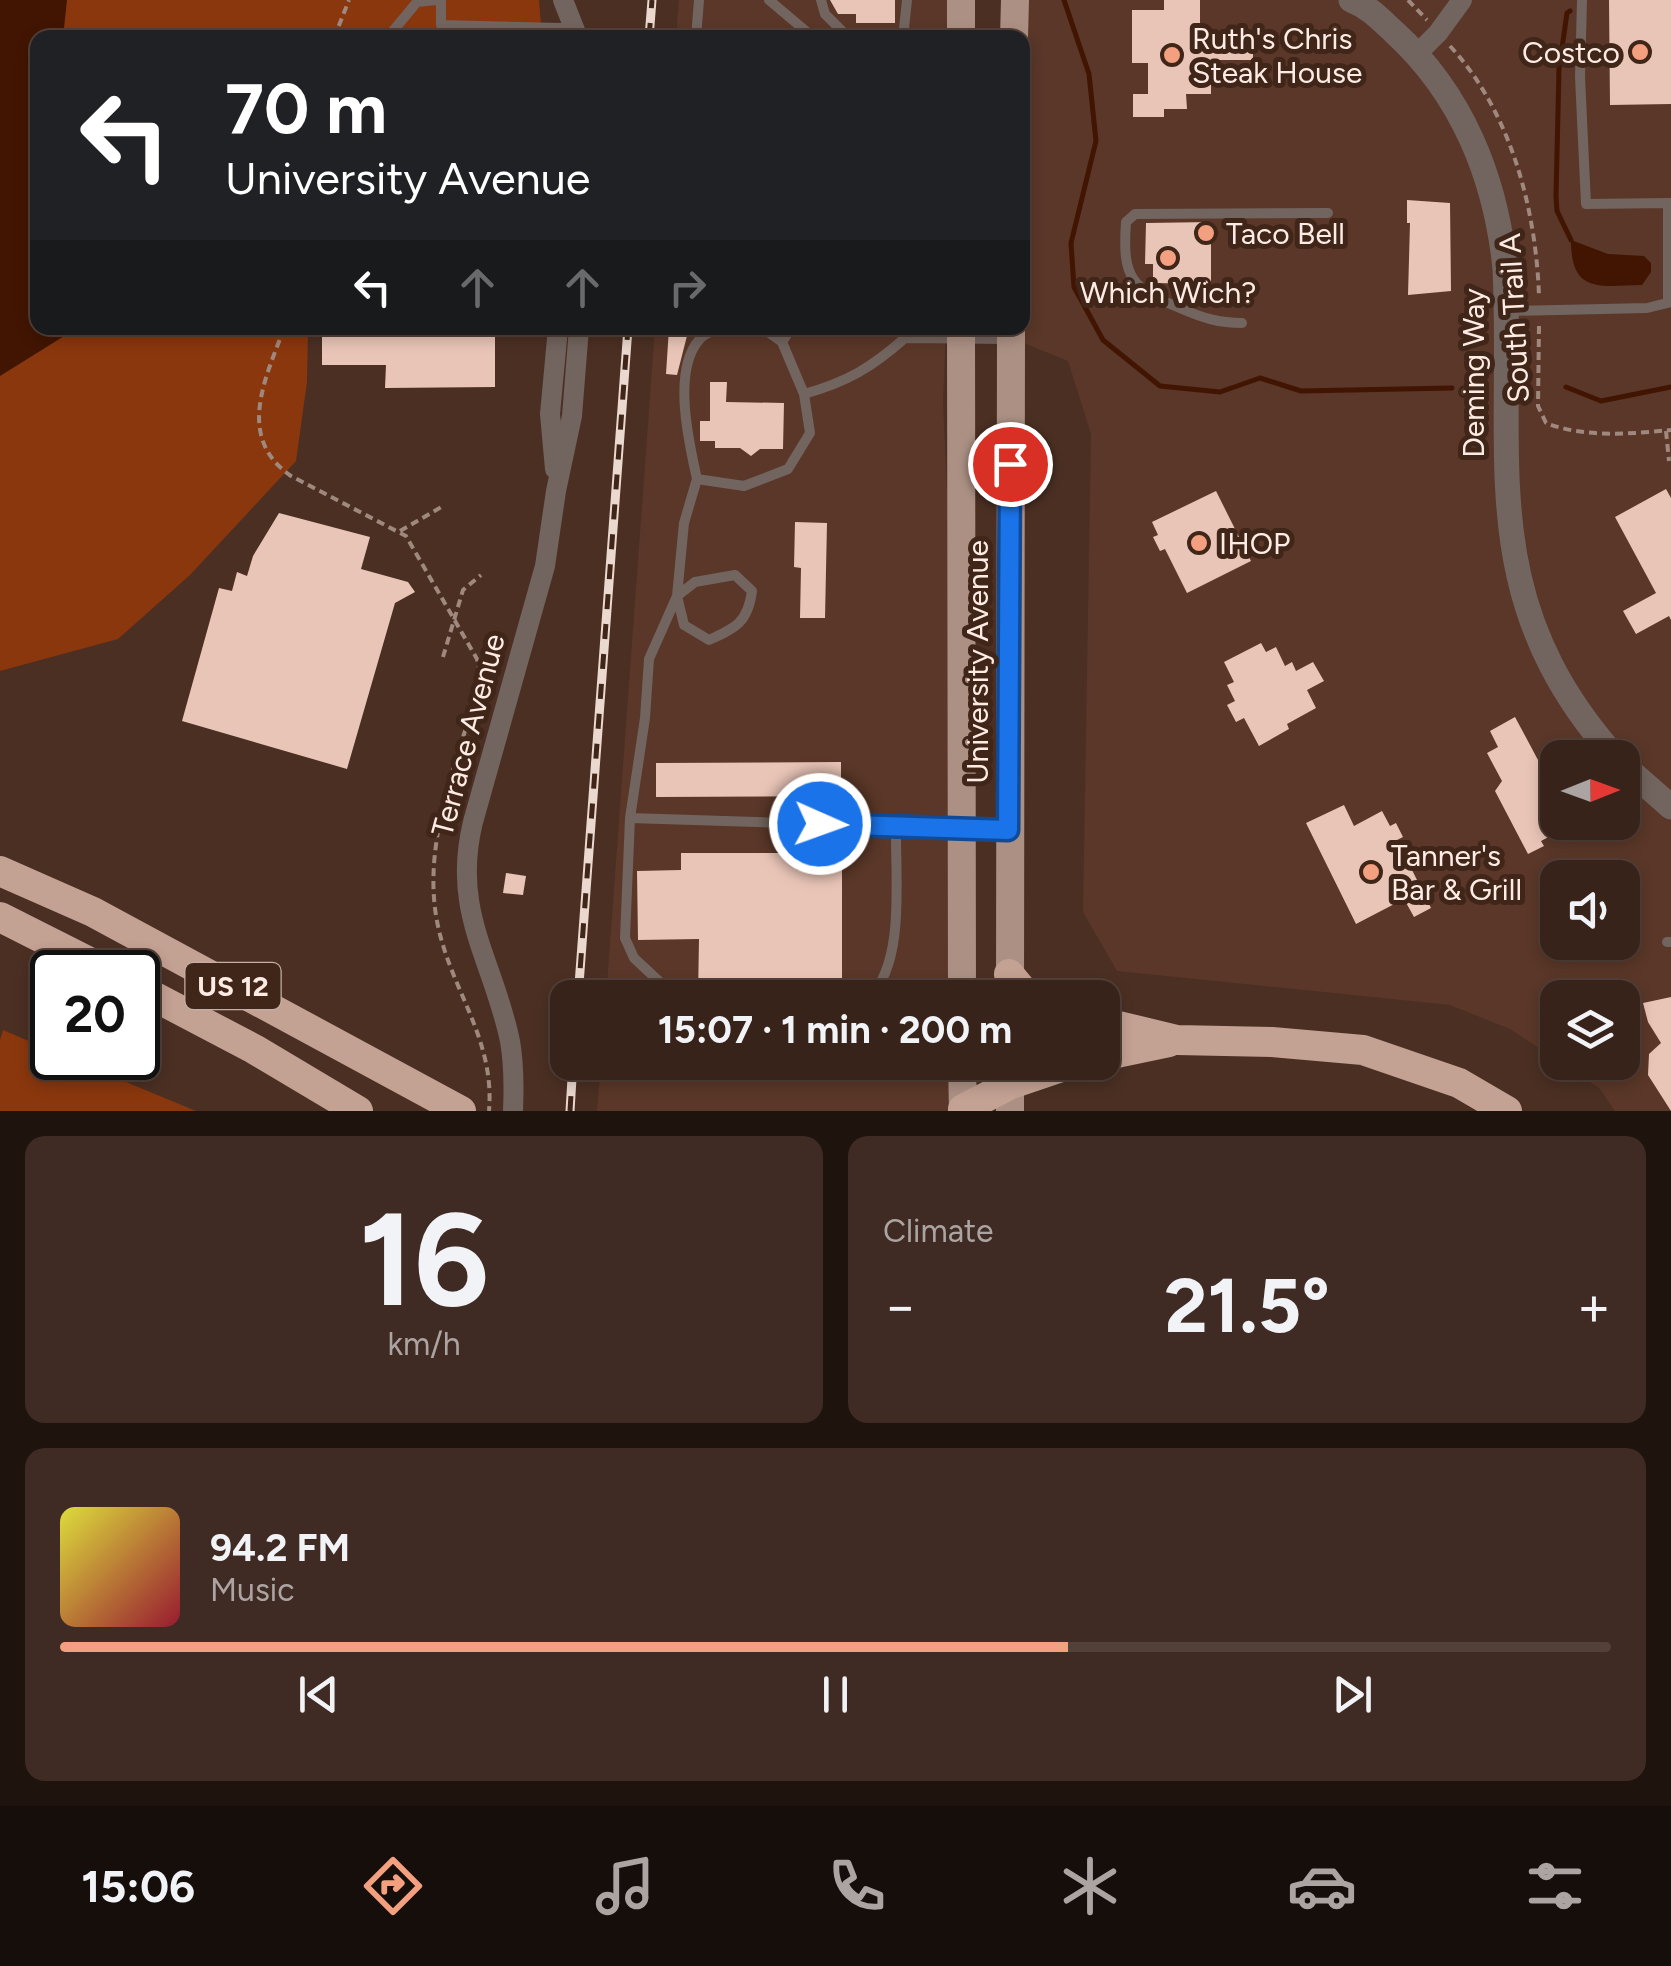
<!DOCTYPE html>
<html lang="en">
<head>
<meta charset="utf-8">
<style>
  :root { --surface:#38231a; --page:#3f2b23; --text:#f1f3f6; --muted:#aba4a2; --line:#524039; --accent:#f2a07f }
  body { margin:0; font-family:Figtree,sans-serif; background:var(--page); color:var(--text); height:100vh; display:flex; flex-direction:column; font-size:38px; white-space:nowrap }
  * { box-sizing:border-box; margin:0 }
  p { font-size:32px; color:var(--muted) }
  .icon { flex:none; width:55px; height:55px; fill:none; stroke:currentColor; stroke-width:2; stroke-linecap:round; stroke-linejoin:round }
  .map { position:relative; height:1111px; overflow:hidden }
  .sheet { display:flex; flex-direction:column; gap:25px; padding:25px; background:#1f130e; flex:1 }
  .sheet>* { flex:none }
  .hud { position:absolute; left:30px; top:30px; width:1000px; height:305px; border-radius:20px; box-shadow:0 5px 15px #0003,0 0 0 2px var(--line); background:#202124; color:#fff; overflow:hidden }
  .needle { width:65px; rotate:89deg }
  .tools { position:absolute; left:1540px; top:740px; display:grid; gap:20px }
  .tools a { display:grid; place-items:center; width:100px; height:100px; border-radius:20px; background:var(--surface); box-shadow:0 5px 15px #0003,0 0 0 2px var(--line); font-size:50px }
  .speed { position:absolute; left:30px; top:950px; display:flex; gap:20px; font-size:50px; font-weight:700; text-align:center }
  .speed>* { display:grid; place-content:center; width:130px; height:130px; border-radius:50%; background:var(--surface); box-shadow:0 5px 15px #0003,0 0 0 2px var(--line); line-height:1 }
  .speed .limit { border:5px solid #111; border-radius:15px; background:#fff; color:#111 }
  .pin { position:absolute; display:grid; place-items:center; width:85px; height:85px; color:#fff; margin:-42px; border:5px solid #fff; border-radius:50%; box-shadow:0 2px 10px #0007 }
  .me { position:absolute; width:110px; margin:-55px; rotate:92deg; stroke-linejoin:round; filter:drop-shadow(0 0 8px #0008) }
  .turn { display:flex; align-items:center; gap:35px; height:210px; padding:0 30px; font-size:45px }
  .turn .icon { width:130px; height:130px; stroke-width:2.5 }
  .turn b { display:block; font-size:70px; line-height:85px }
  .lanes { display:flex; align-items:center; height:95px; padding:0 30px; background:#0003; justify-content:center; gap:50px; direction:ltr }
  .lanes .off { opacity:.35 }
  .big { font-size:75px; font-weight:700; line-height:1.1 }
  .sheet .tile { flex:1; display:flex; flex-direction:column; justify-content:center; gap:15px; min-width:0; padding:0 35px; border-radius:20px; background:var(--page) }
  .sheet .dial { align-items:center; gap:0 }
  .dial b { font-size:130px; line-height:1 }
  .song { display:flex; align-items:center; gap:30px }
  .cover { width:120px; height:120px; border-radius:15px; background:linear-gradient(135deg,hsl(60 70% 55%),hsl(350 70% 35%)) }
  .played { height:10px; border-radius:5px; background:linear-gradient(90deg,var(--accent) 65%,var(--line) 65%) }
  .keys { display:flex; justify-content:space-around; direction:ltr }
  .heat { display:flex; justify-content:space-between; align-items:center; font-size:55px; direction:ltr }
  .sheet .tiles { flex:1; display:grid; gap:25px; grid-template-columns:1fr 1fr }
  .tile:last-child { grid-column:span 2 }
  .trip { position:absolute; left:550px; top:980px; width:570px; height:100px; border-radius:20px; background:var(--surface); box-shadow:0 5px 15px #0003,0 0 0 2px var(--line); font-weight:700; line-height:100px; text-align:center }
  .dock { display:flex; height:160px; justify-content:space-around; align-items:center; background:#160e0a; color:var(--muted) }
  .dock .icon { width:70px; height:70px }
  .dock .on { color:var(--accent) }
  .dock b { font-size:45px; color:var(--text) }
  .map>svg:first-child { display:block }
</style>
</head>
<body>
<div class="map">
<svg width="1671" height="1111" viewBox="0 0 1671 1111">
  <rect width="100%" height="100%" fill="#4b2f23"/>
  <path fill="#5a3728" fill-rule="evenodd" d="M679,0H959L957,37L676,38Z
    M1015,0H1671V1111H1615L1599,1088L1561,1063L1622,1062V998H1558L1557,1060L1510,1029L1450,1005L1117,971L1083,912L1091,434L1068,361L1019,341L1022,328V38ZM1558,758H1622V822H1558ZM1558,878H1622V942H1558Z
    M655,328H946L943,402L961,791L962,997L606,998Z
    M601,1063H962L963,1111H597Z"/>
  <path fill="#8a370d" d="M0,0H539L542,37L38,38V328H308L307,382L296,461L190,575L118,639L0,671Z
    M3,1030L52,1051V1058H68L196,1111H0V1040Z"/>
  <path fill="#411502" d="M0,0H67L63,37L38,38V328H77L0,376Z
    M1571,240L1608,254L1644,256L1651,263V272L1642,285C1599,286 1571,294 1571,240Z"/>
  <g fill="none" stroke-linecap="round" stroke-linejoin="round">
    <path stroke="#411502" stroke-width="5" d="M1064,0L1089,74L1096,141L1071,243L1074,287L1103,340L1160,386L1220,392L1260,378L1301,391L1452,388
      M1570,11L1567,13L1559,69L1556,196L1557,211L1571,240
      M1566,387L1601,401L1671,387"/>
  </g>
  <path fill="#e9c5b7" d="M830,0H895V23H856V14H838Z
    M1164,0H1200V32H1253V60H1211V94H1186L1187,109H1164V117H1133V94H1148V63H1132V10H1164Z
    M1609,0H1671V104L1610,105Z
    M1407,200L1450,203L1451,291L1408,295L1410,223H1407Z
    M1211,222V284L1153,283V264H1145L1146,223Z
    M322,328H495V387L385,388L386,365H322Z
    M669,328H689L677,375L666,374Z
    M710,382H727L726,402L784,403L783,449H760L751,456L740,448H715V441H700V421H710Z
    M1666,489L1671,498V620L1669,616L1636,634L1623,611L1656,593L1615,517Z
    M1216,491L1251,561L1187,593L1165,549L1160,551L1153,537L1158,535L1152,522Z
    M279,513L370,537L361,569L408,582L415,592L395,603L347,769L182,721L219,588L232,591L237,572L247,576L253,556Z
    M795,522L827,523L825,618H800L801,568L794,567Z
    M1261,643L1266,652L1276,647L1285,666L1292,662L1296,671L1313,662L1324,681L1307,690L1316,708L1287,724L1289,729L1259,746L1244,718L1236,722L1227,705L1235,701L1227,685L1234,682L1224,662Z
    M1515,717L1538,760L1542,756L1558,772V832L1541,841L1544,846L1528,854L1495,791L1502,781L1487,753L1498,747L1490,731Z
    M841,762V796L656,797V763Z
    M1344,805L1354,826L1382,811L1390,826L1396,823L1403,837L1397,840L1431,908L1414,917L1404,899L1356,924L1306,823Z
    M681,853H796L797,870L842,868V995L698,996L699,939L638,940L637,871L681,870Z
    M506,873L526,876L523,895L503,893Z
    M1671,997V1111L1648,1075L1649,1054L1661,1043L1648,1022L1643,1003Z"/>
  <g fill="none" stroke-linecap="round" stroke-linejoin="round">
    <path stroke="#9f887d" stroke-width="4" stroke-dasharray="8 5" stroke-linecap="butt" d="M1408,0L1427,20
      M334,38L349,0
      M1450,46C1511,112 1536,209 1539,296
      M1539,326L1538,406L1546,423C1585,438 1630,434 1671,430
      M284,328C266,378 235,437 291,476L406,536L477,659L480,674L477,692C455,767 421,848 438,926C452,992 495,1039 489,1111
      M1666,431L1669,461
      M400,531L443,506
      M443,657L463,590L481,575"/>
    <path stroke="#72645e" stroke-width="10" d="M441,0V25L561,28
      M769,0L814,38
      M821,0L825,14L849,38
      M1582,0L1580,77L1586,204L1671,203
      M387,38L417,2L436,0
      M696,38L699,0
      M903,38L907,0
      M1668,302V203
      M1508,311L1647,308L1671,302
      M1242,323C1219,323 1203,318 1182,309C1131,288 1122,279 1126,222L1135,214L1328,213
      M749,328L764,329L782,342
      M791,328L782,342L804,394C847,382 871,368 905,338L1010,339
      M697,479C689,443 672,371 699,340C703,334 712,331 719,328
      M735,575L752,591C748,622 736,628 709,640L684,625L677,596L695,582Z
      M630,818L645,718L649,659L677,596L684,523L697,479L744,486L788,469L810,433L804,394
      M1667,942H1671
      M677,998L634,958L625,938L630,818L1007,830
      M869,998C906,962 895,876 896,827"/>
    <path stroke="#72645e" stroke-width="20" d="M563,0L578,38
      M1417,54L1438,33L1462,0
      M555,469L550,414L558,328
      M513,1111C514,1088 514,1064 510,1041C493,959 451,912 473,822L545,566L556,491L572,416L579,328"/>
    <path stroke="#72645e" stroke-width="25" d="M1351,0C1369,7 1380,19 1394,32C1462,94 1496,178 1505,269C1514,461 1474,599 1616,758
      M1622,764L1671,807"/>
    <path stroke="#ac9084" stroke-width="28" d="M961,38V0
      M1014,38L1015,0
      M961,328L962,998
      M1010,996L1011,328
      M962,1062L963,1111
      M1010,1111V1062"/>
    <path stroke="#c3a193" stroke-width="30" d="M0,871L93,912L461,1111
      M0,917L109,972
      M1009,974L1029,998
      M138,988L254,1049L358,1111
      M1102,1022L1177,1040L1272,1042L1363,1050L1459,1083L1507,1111
      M1102,1056L1169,1042
      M963,1109L1011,1084L1076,1062"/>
    <defs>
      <path id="rail" d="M649,38L652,0
        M578,998L628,328
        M570,1111L573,1062"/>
    </defs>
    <use href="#rail" stroke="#ebd8cf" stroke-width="9"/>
    <use href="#rail" stroke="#402519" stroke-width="5" stroke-dasharray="15" stroke-linecap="butt"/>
  </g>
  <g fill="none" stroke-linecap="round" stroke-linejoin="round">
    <defs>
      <path id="route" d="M820,824L1008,830L1010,464"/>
    </defs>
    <use href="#route" stroke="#114b97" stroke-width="25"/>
    <use href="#route" stroke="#1a73e8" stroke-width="18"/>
  </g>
  <g fill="#f2a07f" stroke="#402519" stroke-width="4">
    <circle cx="1640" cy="52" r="10"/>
    <circle cx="1172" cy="55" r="10"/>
    <circle cx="1206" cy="233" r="10"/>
    <circle cx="1168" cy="258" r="10"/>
    <circle cx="1199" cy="543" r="10"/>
    <circle cx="1371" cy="872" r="10"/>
  </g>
  <g text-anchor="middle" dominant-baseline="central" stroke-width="10" stroke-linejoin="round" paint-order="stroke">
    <rect fill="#402519" stroke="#c5b0a7" stroke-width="2.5" x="185.5" y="963" width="95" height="46" rx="8"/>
    <g font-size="28" font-weight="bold" fill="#feece4">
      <text x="233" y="986">US 12</text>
    </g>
    <g font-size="30" fill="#feece4" stroke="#402519" text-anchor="start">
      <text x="1192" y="38">Ruth's Chris<tspan x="1192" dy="34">Steak House</tspan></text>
      <text x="1620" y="52" text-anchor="end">Costco</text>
      <text x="1226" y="233">Taco Bell</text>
      <text x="1168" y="292" text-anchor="middle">Which Wich?</text>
      <text x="1219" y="543">IHOP</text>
      <text x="1391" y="855">Tanner's<tspan x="1391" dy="34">Bar &amp; Grill</tspan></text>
    </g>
    <g font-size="30" fill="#feece4" stroke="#402519">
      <text transform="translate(1514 318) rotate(-93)">South Trail A</text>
      <text transform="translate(1473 373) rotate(-90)">Deming Way</text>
      <text transform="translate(977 662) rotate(-90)">University Avenue</text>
      <text transform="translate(468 735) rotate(-75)">Terrace Avenue</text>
    </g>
  </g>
</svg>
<div class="tools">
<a><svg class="needle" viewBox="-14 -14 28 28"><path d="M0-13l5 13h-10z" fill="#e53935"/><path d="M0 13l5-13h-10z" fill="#aba4a2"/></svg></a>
<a><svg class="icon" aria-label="sound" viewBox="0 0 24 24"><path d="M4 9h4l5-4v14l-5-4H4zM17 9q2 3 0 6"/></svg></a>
<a><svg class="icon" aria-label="layers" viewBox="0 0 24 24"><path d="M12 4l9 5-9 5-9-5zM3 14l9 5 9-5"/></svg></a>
</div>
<div class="speed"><div class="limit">20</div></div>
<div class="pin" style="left:1010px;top:464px;background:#d93025"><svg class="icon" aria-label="arrive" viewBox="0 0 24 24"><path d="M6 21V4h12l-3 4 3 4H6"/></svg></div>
<svg class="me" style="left:820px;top:824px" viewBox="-20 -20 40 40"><circle r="17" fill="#1a73e8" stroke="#fff" stroke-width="3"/><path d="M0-11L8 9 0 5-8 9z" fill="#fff"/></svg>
<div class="trip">15:07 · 1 min · 200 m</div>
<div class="hud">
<div class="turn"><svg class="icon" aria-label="left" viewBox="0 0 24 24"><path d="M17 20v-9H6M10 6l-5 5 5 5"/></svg><div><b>70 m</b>University Avenue</div></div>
<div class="lanes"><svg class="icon" aria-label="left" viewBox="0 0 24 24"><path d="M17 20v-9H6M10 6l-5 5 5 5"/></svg><svg class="icon off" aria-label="ahead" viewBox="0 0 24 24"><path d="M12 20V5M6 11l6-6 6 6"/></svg><svg class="icon off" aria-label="ahead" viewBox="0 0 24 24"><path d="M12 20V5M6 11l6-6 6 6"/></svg><svg class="icon off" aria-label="right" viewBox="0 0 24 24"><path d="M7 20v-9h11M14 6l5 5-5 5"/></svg></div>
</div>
</div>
<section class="sheet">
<div class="tiles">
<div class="tile dial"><b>16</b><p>km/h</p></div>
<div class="tile"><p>Climate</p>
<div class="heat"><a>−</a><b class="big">21.5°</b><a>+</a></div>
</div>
<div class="tile">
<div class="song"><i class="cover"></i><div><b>94.2 FM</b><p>Music</p></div></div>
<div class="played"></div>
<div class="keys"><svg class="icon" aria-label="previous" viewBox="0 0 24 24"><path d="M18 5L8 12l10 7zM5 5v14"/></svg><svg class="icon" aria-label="pause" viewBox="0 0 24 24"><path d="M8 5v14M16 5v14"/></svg><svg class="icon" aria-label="next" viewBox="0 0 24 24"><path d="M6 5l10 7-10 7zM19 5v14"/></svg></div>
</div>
</div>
</section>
<nav class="dock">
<b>15:06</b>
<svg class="icon on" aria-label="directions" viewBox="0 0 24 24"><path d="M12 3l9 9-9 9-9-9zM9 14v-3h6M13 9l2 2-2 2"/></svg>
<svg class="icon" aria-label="music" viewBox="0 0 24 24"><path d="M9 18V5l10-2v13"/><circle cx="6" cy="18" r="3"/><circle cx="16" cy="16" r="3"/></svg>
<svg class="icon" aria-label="phone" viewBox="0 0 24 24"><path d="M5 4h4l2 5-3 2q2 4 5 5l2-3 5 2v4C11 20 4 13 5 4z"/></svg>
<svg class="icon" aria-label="climate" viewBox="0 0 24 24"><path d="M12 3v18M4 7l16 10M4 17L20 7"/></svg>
<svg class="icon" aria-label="car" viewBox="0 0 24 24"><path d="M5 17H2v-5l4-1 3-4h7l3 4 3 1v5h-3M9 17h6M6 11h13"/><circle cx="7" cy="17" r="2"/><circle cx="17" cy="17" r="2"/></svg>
<svg class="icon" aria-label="filters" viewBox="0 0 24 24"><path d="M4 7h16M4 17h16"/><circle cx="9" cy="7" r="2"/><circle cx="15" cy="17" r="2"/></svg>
</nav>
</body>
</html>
